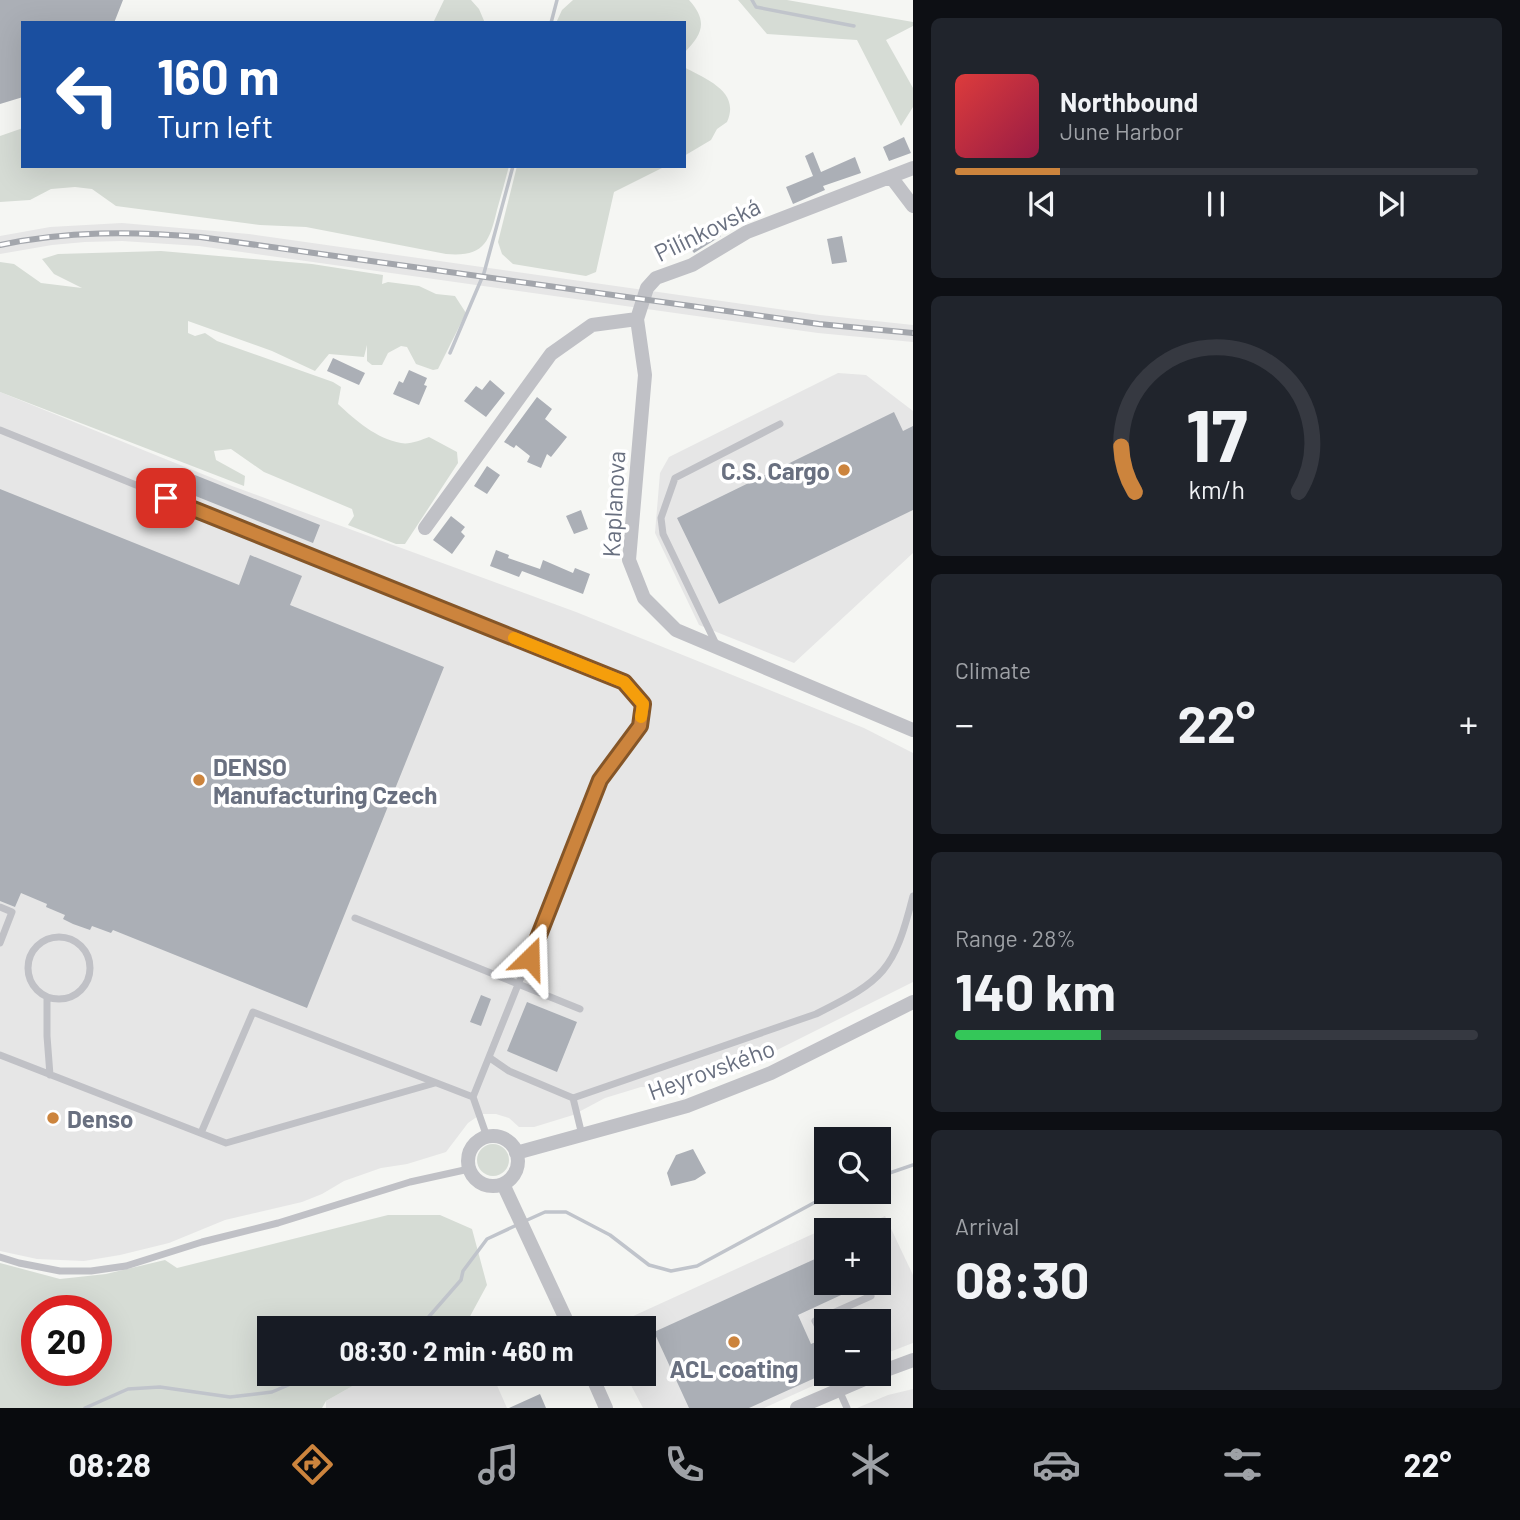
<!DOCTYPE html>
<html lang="en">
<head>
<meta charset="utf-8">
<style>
  :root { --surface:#171b24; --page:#20242c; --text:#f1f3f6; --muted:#9ea1a6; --line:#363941; --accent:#cc843d }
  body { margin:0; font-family:Barlow,sans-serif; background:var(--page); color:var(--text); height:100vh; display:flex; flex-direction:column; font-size:26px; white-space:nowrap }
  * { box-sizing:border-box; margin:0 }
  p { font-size:23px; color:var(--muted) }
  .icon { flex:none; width:38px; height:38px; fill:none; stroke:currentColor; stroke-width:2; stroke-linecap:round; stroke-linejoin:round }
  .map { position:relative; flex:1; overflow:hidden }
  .side { display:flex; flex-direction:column; gap:18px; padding:18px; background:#0d0f14; width:607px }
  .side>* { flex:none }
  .top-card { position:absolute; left:21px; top:21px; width:665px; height:147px; border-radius:0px; box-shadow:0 7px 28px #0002; background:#1a4fa0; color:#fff; overflow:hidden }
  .tools { position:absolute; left:814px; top:1127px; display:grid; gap:14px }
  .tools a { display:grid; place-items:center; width:77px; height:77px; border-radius:0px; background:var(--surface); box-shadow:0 7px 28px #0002; font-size:35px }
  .speed { position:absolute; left:21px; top:1295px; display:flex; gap:14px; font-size:35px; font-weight:700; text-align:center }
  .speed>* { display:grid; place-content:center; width:91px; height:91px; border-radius:50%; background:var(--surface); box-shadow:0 7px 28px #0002; line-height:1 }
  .speed .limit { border:10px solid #d22; background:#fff; color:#111 }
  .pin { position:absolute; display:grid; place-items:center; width:60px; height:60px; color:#fff; margin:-30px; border-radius:14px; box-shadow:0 4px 10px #0006 }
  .me { position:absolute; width:77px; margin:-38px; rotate:22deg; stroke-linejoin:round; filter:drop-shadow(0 0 5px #0008) }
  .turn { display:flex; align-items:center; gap:24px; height:147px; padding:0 21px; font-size:32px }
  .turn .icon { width:91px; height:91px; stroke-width:2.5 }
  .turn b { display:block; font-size:49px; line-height:60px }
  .big { font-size:52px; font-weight:700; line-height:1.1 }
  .side .tile { flex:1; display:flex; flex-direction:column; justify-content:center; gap:10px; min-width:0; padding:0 24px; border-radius:10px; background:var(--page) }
  .side .dial { align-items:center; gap:0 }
  .dial svg { height:182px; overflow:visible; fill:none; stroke:var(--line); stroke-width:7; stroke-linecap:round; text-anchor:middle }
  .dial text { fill:var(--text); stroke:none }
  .song { display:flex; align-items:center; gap:21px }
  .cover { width:84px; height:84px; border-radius:10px; background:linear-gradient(135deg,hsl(0 70% 55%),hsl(340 70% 35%)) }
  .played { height:7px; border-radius:4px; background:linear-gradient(90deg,var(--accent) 20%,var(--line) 20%) }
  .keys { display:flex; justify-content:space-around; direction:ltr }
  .heat { display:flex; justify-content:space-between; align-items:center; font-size:38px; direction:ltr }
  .charge { height:10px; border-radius:5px; background:linear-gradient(90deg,#34c759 28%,var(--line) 0) }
  .trip { position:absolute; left:257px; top:1316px; width:399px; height:70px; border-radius:0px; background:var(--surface); box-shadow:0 7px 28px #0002; font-weight:700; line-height:70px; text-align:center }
  .dock { display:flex; height:112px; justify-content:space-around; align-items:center; background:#090b0e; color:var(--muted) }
  .dock .icon { width:49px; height:49px }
  .dock .selected { color:var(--accent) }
  .dock b { font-size:32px; color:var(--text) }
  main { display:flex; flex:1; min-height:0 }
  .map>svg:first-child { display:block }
</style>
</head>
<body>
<main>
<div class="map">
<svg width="913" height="1408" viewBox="0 0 913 1408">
  <rect width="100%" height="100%" fill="#f5f6f3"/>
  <path fill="#e6e6e6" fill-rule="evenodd" d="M122,223L249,234L820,315L913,325V342L818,333L199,246L122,241L85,242L52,245L0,254V236L50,227Z
    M838,373L866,375L913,411V553L794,663L699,625L655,533L660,473L669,457Z
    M0,392L232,486L576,612L864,728L913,753V982L749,1064L678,1088L641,1087L605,1098L573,1115L534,1127H519L509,1118L496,1114H481L468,1123L446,1152L407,1164L381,1168L344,1181L322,1194L302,1202L225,1220L169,1243L120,1255L84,1261L37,1259L0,1251Z
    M885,1216L913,1275V1343L879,1356L878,1321H826V1374H839L764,1408H643L625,1374H644V1328H607L839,1222L856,1230ZM826,1230H878V1283H826Z
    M374,1374H492L507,1408H326V1401Z
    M913,1389V1408H857L888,1395Z"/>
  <path fill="#d6dcd5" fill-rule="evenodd" d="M444,0H471L479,9L485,23H433Z
    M573,0H689C708,21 703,34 684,53V23H556L562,10Z
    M738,0H787L913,22V26L886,40L913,88V107L901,126L857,40L767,34Z
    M684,67C705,79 741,91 727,122L717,129L711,140L684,156Z
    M23,128V166H509C505,181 501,196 497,210C489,244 483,257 446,254L306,227L260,225L116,206L92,189L75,187L51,189L30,200L0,202V136Z
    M517,166H666L614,192L596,272L586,276L513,264L502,254L498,242Z
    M161,251L312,264L383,275L382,284L388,282L419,286L436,294L455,296L466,313L438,369L433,370L416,364L407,347L401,346L388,353L382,365H372L367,361V345L364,357L329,354L315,371L272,351L188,321V333L195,336L205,333L217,341L333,382L341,387L338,404C355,420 377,439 401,443C409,445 421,440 429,437L457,452L458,463L405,544H396L348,525L354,516L352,509L264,472L231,449L214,451L216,460L245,476L244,486L0,392V262L14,264L41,283L82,288L54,274L42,259L58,254Z
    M477 1160a16 16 0 1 1 32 0a16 16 0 1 1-32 0Z
    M388,1215H440L472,1229L487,1285L468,1320L454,1328H270V1374H374L326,1401L322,1408H0V1263L60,1279L106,1274L165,1260L177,1268ZM37,1311H96V1370H37Z"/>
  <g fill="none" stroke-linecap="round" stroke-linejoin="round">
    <path stroke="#c0c4cb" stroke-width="3.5" d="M752,0L756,7L854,26
      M551,23L557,0
      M450,353L484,273L513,166
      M878,1177L913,1165
      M525,1221L545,1212H566L610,1235L649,1265L671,1271L697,1266L821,1199L839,1192
      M415,1328L426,1320L461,1280L463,1271L487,1239L519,1224
      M85,1408L128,1389L160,1387L230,1397L272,1392L314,1374"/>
  </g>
  <path fill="#abafb6" d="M0,0H123L114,23H23V97L0,104Z
    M904,137L911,153L889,161L883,147Z
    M813,152L821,172L855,157L861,173L823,186L825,190L793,204L786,187L813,176L805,156Z
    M713,225L721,236L694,253L687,244Z
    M842,236L847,262L832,264L827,239Z
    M333,358L365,373L359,385L327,371Z
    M409,370L427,378L424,385L427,386L419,405L393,394L399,381L403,383Z
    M490,380L505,393L486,417L464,401L476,386L482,390Z
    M537,397L552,409L545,419L567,437L551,457L547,454L541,468L527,462L530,456L516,445L514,448L504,442Z
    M894,412L903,431L913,426V510L719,604L677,518Z
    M487,466L500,475L487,494L474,486Z
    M190,473L320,525L313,543L183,491Z
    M0,489L239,585L250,555L302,576L290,605L444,667L307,1008L113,930L111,933L92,926L90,930L73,924L63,919L65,915L46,907L47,904L21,893L15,907L0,901Z
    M581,510L588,529L574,534L566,516Z
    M451,516L465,527L461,532L465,536L452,554L433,540Z
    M496,550L509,555L508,558L540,569L543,560L573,573L575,568L590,574L583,594L522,571L519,577L490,566Z
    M481,995L491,999L481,1026L470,1022Z
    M527,1002L577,1022L557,1072L507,1051Z
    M693,1149L706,1173L695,1180L671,1186L667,1173L676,1155Z
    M826,1254V1283H867L798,1315L811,1344L818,1341L823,1348L826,1355V1373L749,1408H689L654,1332Z
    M540,1394L546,1408H509Z"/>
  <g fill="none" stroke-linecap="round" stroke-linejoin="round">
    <path stroke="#c0c1c6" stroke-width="7" d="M0,430L623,682L643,704L641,726L600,780L473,1097
      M716,644L663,534L661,518L675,478L780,424
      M0,907L12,912L0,943
      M355,918L580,1009
      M28 968a31 31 0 1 1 62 0a31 31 0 1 1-62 0Z
      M47,997V1036L50,1075
      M0,1055L226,1143L435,1083
      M490,1058L509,1071L573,1098L582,1135
      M573,1098L816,1014C884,980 894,971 913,896
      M201,1133L253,1012L473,1097L487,1137
      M0,1257L19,1263L60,1271H91L126,1266L202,1242L278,1223L410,1182L469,1169
      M826,1343L815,1321L871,1296
      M841,1374L847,1386
      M839,1390L847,1408"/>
    <path stroke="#c0c1c6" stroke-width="14" d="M913,168L747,232L692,265L656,278L647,288L637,319L645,375L629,560L644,598L676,630L913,730
      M891,177L913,206
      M425,528L551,354L592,325L637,319
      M468 1161a25 25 0 1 1 50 0a25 25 0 1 1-50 0Z
      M516,1153L687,1106L771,1073L913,1002
      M503,1184L570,1328
      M878,1373L913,1360
      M591,1374L606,1408
      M797,1408L876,1374"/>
    <defs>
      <path id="rail" d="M0,245C67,231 132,231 200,237L819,324L913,333"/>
    </defs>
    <use href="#rail" stroke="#a3a6ac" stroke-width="6"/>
    <use href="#rail" stroke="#fff" stroke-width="3.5" stroke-dasharray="10" stroke-linecap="butt"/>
  </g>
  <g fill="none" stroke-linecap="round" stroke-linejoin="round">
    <defs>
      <path id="route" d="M166,498L624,682L643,704L640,726L600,780L530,958"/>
    </defs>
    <use href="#route" stroke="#855628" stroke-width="18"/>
    <use href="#route" stroke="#cc843d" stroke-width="12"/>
    <path stroke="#f59e0b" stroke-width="12" d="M514,638L624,682L643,704L641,717"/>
  </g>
  <g fill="#cc843d" stroke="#fff" stroke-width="2.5">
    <circle cx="844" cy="470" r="7"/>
    <circle cx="199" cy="780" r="7"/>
    <circle cx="53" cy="1118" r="7"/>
    <circle cx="734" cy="1342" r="7"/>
  </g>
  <g text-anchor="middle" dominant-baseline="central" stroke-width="7" stroke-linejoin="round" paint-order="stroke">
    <g font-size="24" fill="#697080" stroke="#fff">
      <text transform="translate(707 229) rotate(-26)">Pilínkovská</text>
      <text transform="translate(613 504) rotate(-87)">Kaplanova</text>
      <text transform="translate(711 1069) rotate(-20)">Heyrovského</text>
    </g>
    <g font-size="24" font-weight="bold" fill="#697080" stroke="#fff" text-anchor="start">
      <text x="830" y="470" text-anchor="end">C.S. Cargo</text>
      <text x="213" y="766">DENSO<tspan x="213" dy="28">Manufacturing Czech</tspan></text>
      <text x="67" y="1118">Denso</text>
      <text x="734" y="1368" text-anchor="middle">ACL coating</text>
    </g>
  </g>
</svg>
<div class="tools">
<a><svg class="icon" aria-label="search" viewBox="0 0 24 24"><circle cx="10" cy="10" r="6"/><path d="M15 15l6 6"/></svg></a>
<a>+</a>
<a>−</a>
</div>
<div class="speed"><div class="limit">20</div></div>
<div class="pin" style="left:166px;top:498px;background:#d93025"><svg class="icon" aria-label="arrive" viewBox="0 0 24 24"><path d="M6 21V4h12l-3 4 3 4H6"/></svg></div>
<svg class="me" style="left:530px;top:958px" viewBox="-20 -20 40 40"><path d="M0-17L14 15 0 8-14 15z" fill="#cc843d" stroke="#fff" stroke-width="4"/></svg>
<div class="trip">08:30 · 2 min · 460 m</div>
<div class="top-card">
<div class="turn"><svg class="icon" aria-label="left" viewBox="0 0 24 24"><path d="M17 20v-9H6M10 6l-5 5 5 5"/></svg><div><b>160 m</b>Turn left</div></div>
</div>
</div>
<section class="side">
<div class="tile">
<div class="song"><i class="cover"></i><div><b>Northbound</b><p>June Harbor</p></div></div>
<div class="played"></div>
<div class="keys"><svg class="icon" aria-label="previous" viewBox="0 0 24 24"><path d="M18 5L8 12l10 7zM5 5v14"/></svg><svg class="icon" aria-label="pause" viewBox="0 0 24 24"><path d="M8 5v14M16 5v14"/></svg><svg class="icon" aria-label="next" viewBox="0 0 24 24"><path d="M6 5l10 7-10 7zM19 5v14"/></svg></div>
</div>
<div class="tile dial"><svg viewBox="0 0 100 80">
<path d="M14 69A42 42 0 1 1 86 69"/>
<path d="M14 69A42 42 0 0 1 8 49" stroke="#cc843d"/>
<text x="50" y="56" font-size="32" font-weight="700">17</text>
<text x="50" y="72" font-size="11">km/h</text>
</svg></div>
<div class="tile"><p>Climate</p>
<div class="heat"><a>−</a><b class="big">22°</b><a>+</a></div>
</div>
<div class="tile"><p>Range · 28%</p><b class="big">140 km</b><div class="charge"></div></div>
<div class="tile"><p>Arrival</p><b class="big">08:30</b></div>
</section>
</main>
<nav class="dock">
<b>08:28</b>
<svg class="icon selected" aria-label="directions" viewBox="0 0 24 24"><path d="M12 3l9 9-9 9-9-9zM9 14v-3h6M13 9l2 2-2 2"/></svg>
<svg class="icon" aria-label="music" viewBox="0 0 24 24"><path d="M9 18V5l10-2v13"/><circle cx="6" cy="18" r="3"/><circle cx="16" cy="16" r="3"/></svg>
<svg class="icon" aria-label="phone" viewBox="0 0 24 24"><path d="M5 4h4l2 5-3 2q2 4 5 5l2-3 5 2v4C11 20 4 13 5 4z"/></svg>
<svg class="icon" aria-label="climate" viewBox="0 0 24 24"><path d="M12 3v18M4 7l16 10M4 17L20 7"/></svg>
<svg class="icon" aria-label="car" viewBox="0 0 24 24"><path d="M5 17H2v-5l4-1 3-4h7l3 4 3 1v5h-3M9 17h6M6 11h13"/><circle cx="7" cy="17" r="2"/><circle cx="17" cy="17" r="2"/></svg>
<svg class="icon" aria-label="filters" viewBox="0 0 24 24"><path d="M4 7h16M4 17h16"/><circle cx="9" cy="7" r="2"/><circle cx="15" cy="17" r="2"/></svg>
<b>22°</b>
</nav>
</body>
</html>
